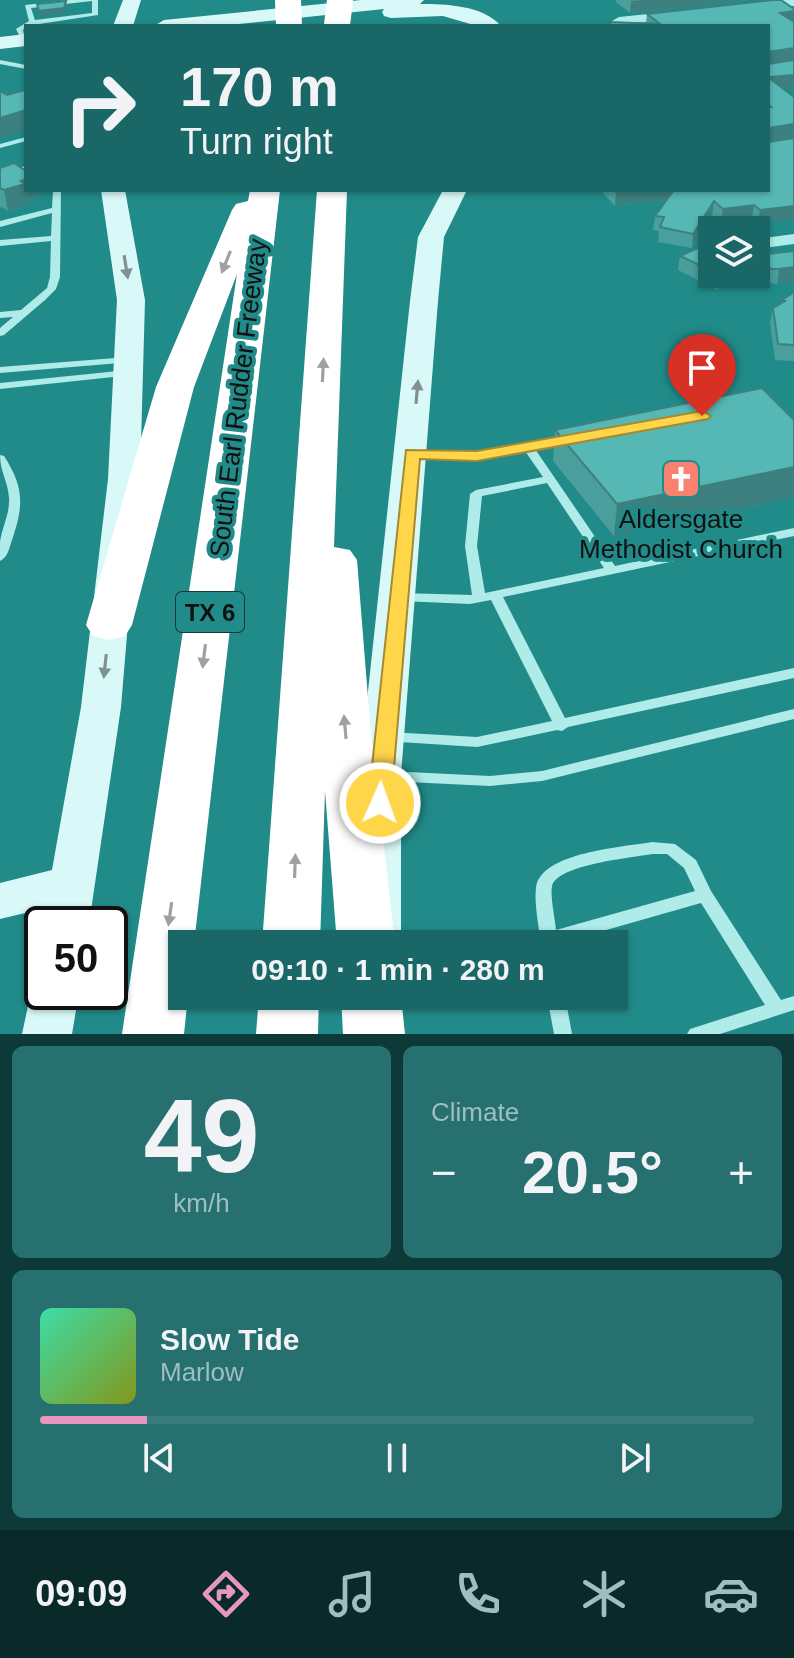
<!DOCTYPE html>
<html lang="en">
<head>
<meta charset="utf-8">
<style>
  :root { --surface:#196867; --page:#267070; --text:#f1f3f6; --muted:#9fbec0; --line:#377b7b; --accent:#e797bd }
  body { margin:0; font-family:Arial,sans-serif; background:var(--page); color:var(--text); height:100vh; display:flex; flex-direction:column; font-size:30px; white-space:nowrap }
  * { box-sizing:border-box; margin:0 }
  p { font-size:26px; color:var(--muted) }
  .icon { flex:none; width:44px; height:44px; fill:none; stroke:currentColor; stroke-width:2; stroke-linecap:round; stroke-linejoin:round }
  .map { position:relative; height:1034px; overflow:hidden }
  .sheet { display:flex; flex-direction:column; gap:12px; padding:12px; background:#0e3939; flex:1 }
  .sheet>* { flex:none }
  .top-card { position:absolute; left:24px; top:24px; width:746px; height:168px; border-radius:0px; box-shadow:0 2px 6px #0004; background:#196867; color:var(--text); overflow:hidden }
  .buttons { position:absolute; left:698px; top:216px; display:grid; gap:16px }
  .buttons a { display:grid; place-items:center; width:72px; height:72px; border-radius:0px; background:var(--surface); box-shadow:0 2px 6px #0004; font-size:40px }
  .speed { position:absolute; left:24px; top:906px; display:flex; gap:16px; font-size:40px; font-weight:700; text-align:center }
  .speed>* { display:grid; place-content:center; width:104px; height:104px; border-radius:50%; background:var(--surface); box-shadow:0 2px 6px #0004; line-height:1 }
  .speed .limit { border:4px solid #111; border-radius:12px; background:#fff; color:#111 }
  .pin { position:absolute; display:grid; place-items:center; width:68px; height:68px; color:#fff; margin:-82px -34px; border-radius:50% 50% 50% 0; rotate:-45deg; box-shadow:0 0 8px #0007 }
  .pin .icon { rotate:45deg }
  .me { position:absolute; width:88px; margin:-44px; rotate:2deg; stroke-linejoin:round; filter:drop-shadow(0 0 6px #0008) }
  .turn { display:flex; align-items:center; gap:28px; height:168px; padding:0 24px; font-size:36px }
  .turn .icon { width:104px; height:104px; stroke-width:2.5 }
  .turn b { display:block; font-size:56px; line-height:68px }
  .big { font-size:60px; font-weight:800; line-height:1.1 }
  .sheet .widget { flex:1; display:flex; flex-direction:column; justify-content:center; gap:12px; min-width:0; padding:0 28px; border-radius:12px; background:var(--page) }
  .sheet .dial { align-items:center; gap:0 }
  .dial b { font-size:104px; line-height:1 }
  .song { display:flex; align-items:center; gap:24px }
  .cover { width:96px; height:96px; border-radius:12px; background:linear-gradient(135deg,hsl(160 70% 55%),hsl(70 70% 35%)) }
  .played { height:8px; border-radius:4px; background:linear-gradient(90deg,var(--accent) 15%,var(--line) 15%) }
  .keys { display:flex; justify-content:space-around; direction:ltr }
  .heat { display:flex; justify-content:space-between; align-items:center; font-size:44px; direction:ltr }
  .sheet .tiles { flex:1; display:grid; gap:12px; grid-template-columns:1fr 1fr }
  .widget:last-child { grid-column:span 2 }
  .trip { position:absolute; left:168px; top:930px; width:460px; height:80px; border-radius:0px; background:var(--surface); box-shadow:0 2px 6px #0004; font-weight:800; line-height:80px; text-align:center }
  .dock { display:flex; height:128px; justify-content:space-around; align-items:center; background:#0a2a29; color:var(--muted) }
  .dock .icon { width:56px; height:56px }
  .dock .selected { color:var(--accent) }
  .dock b { font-size:36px; color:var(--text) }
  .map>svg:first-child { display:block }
</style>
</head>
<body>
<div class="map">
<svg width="794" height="1034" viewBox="0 0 794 1034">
  <rect width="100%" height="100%" fill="#218b89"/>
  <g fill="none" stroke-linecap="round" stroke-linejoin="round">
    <path fill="#aeebe9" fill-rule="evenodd" d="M69,0H98V15L26,26L23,30L26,42L22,41L16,29L29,21L25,5ZM92,1V13L35,20L31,8Z
      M0,60L26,65V69L0,64Z
      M26,137V141L0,148V144Z
      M26,166V171L0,178V172Z
      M53,190H61L60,277L56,289L45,300L4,335L0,336V328L13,317L0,318V312L21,310L47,288L50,277L51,241L0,246V240L51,236L52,213L0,227V221L52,208Z
      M128,357L133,360L132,362L0,373V367Z
      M128,370L132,371L133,373L132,375L0,389V383Z
      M568,437L572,438L574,440L572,442L535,449L615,566L794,528V536L503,597L565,718L794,668V678L568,727L562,731L557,730L477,747L384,741L382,737L384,733L389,732L477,737L552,721L491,600L470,604L401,601L395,597L401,593L472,595L465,546L470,494L476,490L543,477L525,451L477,459L412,456L406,453L408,451L477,453ZM547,483L604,568L485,593L477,546L482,496Z
      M0,455L4,456C24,487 24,505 12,540C9,549 8,557 0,561C0,555 0,548 0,542C2,527 10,514 9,498C8,481 0,472 0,455Z
      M794,709V719L542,781L490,786L387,781L382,780L380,776L382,772L387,771L490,776L542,771Z
      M652,842L675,844L696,860L711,891L781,1000L794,996V1010L720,1034H687L690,1029L765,1005L701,903L557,944H541C539,927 534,904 536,888C540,852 624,847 652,842ZM652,854H667L684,868L695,891L556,930C555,919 550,896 552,886C558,864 632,858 652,854Z
      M547,996H565L572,1034H554Z"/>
    <path fill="#aeebe9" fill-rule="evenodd" d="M774,0H794V6L753,10L746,6L753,2Z
      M677,11L682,12V18L619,25L612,21L619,17Z
      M794,234V244L756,249V239Z"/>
    <path fill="#d9f9f8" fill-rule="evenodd" d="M123,0H141L133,26H113Z
      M361,0H424L420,4C445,4 483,5 501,26H477L443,16L391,18L384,16L382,12L384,9L219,26H154L164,20Z
      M26,34V46L0,49V37Z
      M101,190H125L145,300L140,479L121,707L89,924H43L46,908L0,919V883L52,870L81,707L108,479L117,300Z
      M443,190H467L444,237L438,301L401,775V944H355L359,775L410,301L418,237Z
      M42,976V992H79L72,1034H22L31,992L38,977Z"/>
    <path fill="#fff" fill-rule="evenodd" d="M250,190H280L194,944H182V996H188L184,1034H122L237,274L194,387L132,625L125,636L109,640L93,636L86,625L156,387L232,210L236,204L248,201Z
      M317,190H347L334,547L350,550L357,560L370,723L395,944H337L325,791L320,944H262Z
      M259,996H319L318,1034H256Z
      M341,996H401L405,1034H343Z"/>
    <path stroke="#fff" stroke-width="26" d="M288,0L289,26
      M337,25L340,0"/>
  </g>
  <path fill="#4a9e9c" d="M616,0H748L630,13L616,2Z
    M647,14L768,26H610V22L646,23Z
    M794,60V87L782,88L768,141V142L794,138V219L758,224L752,218L721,223L712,215L692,248L658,242L659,231L653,230L655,216L666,200L615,206L603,193V190H768V64Z
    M0,168L26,190H37L38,197L28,200L29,204L8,211L2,207L0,208Z
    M712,242V274H750V275L718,290L678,270L680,256Z
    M794,251L777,284L768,283L756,271L757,255Z
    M794,292V361L775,360L770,323L773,308L781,303L782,300Z
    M794,420V497L614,536L553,461L555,430Z"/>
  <path fill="#3c817f" d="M644,0H748L630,13L631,1Z
    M66,1L67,7L64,13L40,16L39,11Z
    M794,11V22L780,13Z
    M794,48V60L768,64V52Z
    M794,75V87L768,90V77Z
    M26,110V130L0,138V118Z
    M794,124V137L768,141V128Z
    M26,179V190H37L38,197L28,200L29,204L8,211L4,190Z
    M637,190H676L675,199L615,206L616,192Z
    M714,201L712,215L692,248L693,234Z
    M754,205L752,218L721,223L723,209Z
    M794,206V219L758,224L760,210Z
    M794,267V282L777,284L779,269Z
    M723,274H750L718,290L720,275Z
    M794,467V497L614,536L617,504Z"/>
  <path fill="#56b8b5" stroke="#3c817f" stroke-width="2" d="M774,0H781L794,9V11L780,13L794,22V48L768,52V26H610V22L660,24L647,14Z
    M66,1L64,8L39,11L37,4Z
    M794,60V75L768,77L794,97V124L768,128V107H771L768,104V64Z
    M25,90L26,91V110L0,118V91L7,95Z
    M768,137V142L794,138V206L760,210L754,205L723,209L714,201L693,234L660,227L664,217L655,216L674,190H768Z
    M14,163L26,171V179L21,181L25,184L4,190L0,188V168Z
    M614,190H637L616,192Z
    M711,242L712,271L680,256Z
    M794,251V267L779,269H771L757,255Z
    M794,292V345L778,344L773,308L785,301L782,300Z
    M762,388L794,420V467L617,504L555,430Z"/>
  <defs><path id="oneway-solid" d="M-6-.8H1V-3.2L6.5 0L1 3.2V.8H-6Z" transform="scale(2)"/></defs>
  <g fill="#a0a0a0">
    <use href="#oneway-solid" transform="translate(226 262) rotate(112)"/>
    <use href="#oneway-solid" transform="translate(323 370) rotate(-87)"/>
    <use href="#oneway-solid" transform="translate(204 656) rotate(97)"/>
    <use href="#oneway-solid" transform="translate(345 727) rotate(-95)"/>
    <use href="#oneway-solid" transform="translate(295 866) rotate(-88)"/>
    <use href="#oneway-solid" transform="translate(170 914) rotate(98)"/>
  </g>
  <g fill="#7f9190">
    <use href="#oneway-solid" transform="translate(126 267) rotate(81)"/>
    <use href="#oneway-solid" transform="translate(417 392) rotate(-85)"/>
    <use href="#oneway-solid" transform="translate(105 666) rotate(96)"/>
  </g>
  <path fill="#ffd54a" stroke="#a68a30" stroke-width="2" d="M702,411L711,416L708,419L477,461L420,459L391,803L388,809L380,812L372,809L368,803L406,450L477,451Z"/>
  <defs>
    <symbol id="church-square" viewBox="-11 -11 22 22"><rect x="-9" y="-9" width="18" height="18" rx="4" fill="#f8826f" stroke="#218b89"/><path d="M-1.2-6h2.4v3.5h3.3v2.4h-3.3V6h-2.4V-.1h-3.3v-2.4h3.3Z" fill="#fff"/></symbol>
  </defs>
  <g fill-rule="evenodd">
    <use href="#church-square" x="659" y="457" width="44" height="44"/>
  </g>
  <g text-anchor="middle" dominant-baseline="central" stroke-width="8" stroke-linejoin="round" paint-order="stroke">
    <rect fill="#218b89" stroke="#163635" stroke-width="2" x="176" y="592" width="68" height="40" rx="6"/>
    <g font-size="24" font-weight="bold" fill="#111">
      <text x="210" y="612">TX 6</text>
    </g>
    <g font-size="26" fill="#111" stroke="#218b89">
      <text transform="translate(238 398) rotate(-83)">South Earl Rudder Freeway</text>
    </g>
    <g font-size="26" fill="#111" stroke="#218b89">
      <text x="681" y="519">Aldersgate<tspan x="681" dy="30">Methodist Church</tspan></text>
    </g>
  </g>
</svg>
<div class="buttons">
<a><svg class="icon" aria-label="layers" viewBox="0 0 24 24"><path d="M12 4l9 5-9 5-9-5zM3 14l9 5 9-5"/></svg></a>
</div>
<div class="speed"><div class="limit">50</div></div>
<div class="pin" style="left:702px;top:416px;background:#d93025"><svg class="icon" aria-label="arrive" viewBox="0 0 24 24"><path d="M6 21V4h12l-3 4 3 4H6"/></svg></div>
<svg class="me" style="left:380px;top:803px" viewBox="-20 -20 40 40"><circle r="17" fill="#ffd54a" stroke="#fff" stroke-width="3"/><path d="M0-11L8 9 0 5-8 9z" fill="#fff"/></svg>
<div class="trip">09:10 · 1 min · 280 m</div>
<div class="top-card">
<div class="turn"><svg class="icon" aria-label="right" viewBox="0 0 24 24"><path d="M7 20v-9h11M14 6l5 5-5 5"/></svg><div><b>170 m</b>Turn right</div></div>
</div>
</div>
<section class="sheet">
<div class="tiles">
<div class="widget dial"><b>49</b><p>km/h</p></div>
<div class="widget"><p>Climate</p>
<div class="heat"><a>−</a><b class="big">20.5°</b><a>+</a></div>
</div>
<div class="widget">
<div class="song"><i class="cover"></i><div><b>Slow Tide</b><p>Marlow</p></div></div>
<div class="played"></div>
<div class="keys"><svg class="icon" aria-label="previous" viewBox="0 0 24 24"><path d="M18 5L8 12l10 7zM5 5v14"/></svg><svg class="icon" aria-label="pause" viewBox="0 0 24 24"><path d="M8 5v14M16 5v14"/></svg><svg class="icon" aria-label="next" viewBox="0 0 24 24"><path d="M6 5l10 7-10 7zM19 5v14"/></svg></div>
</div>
</div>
</section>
<nav class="dock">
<b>09:09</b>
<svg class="icon selected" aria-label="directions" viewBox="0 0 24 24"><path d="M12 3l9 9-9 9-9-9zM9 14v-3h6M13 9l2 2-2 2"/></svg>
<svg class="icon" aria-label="music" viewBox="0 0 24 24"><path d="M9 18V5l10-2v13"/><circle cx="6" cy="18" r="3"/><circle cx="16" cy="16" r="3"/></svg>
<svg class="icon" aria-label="phone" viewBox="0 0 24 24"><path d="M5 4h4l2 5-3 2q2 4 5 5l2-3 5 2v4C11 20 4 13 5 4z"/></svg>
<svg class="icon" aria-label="climate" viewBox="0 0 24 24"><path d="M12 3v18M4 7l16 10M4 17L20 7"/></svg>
<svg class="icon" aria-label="car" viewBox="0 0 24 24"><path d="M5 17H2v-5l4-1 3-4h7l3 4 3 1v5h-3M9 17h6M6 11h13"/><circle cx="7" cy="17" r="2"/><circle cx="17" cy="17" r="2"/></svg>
</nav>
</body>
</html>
